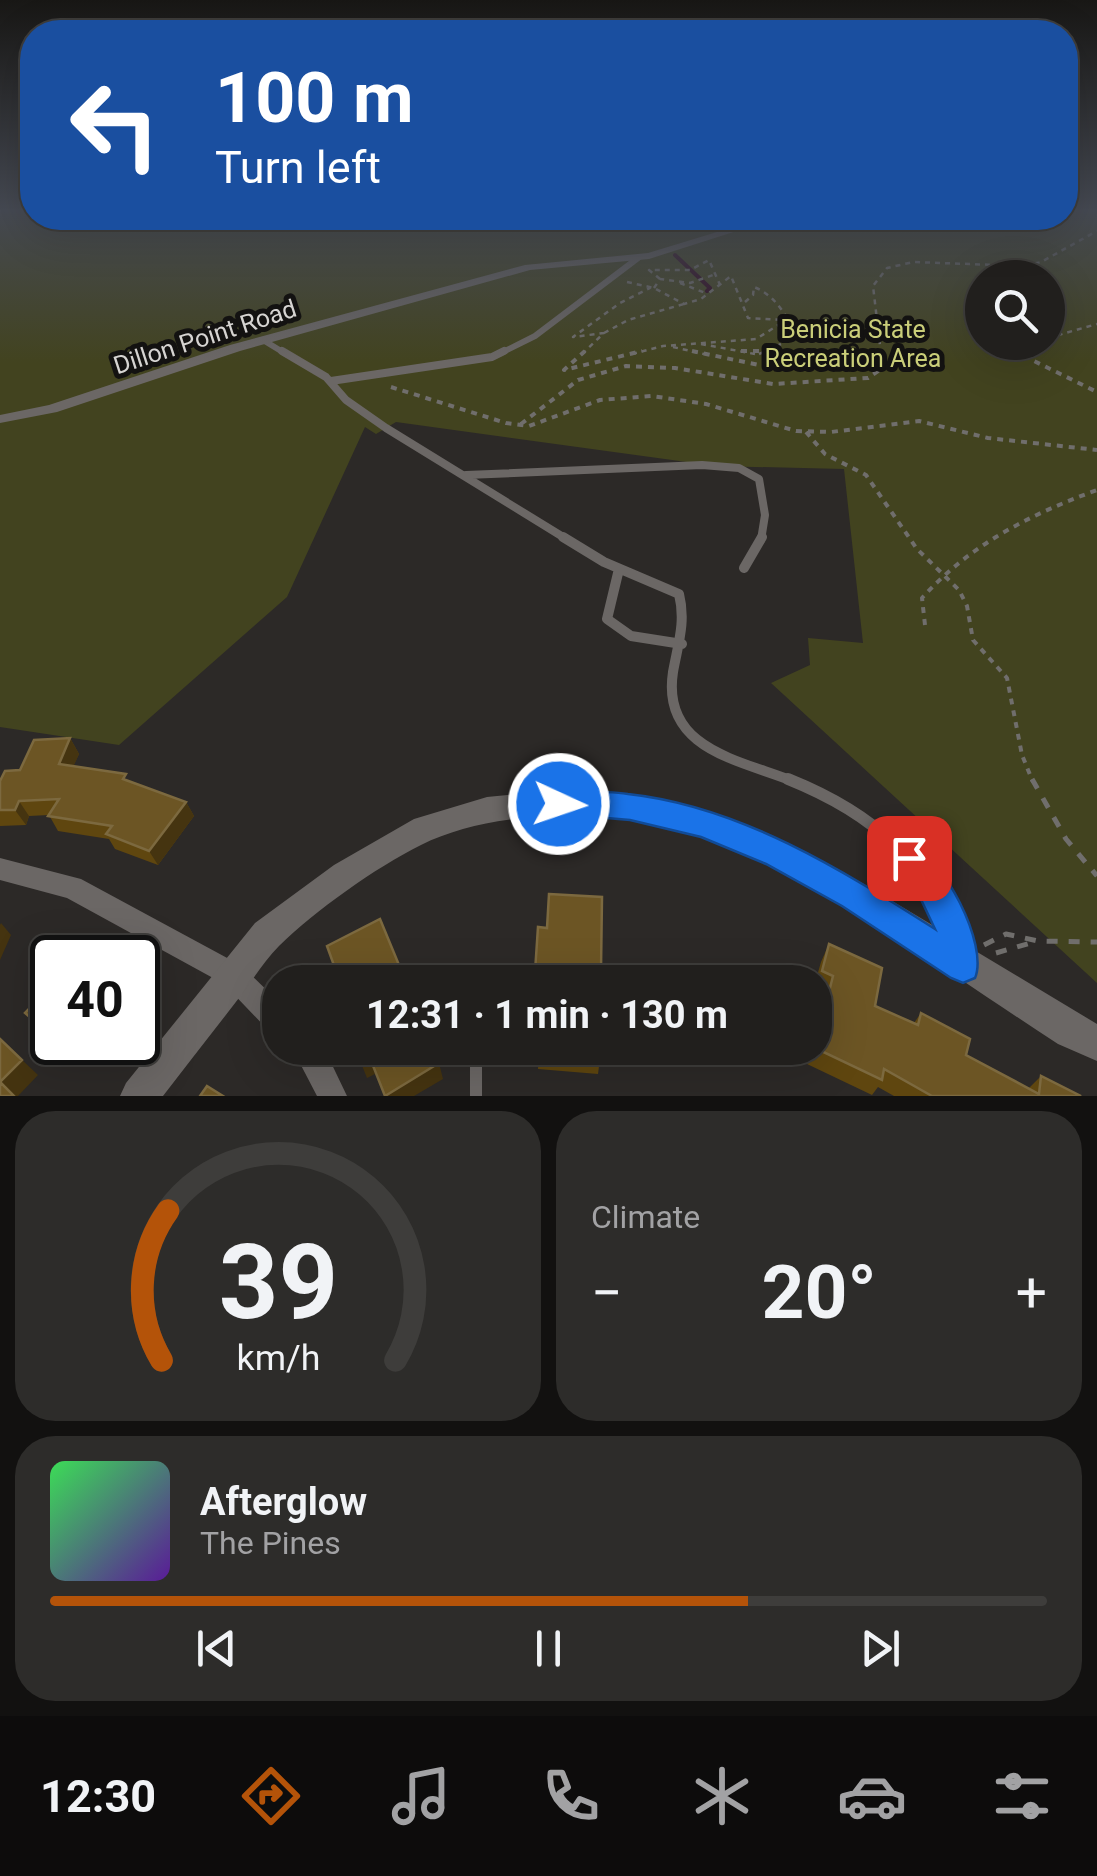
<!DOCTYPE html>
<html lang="en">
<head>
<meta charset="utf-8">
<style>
  :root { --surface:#211f1d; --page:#2d2c2a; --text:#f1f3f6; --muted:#a2a2a4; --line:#3e3d3b; --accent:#b45309 }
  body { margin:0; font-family:Roboto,sans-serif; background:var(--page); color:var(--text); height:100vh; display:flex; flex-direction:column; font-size:38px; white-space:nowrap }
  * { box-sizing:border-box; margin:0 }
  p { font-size:32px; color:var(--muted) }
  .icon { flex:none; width:55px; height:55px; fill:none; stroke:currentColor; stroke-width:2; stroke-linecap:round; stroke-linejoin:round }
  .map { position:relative; height:1096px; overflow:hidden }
  .sheet { display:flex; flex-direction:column; gap:15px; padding:15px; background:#121110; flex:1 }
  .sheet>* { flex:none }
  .hud { position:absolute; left:20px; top:20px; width:1058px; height:210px; border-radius:40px; box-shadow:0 10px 40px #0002,0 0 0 2px var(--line); background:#1a4fa0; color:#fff; overflow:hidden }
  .tools { position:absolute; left:965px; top:260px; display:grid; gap:20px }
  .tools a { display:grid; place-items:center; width:100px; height:100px; border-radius:50%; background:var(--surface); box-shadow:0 10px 40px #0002,0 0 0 2px var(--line); font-size:50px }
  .speed { position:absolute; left:30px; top:935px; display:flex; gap:20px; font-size:50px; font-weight:700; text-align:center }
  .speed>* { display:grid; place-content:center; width:130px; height:130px; border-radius:50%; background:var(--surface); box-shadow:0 10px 40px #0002,0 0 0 2px var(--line); line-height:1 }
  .speed .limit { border:5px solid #111; border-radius:15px; background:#fff; color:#111 }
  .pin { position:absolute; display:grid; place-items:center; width:85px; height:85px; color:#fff; margin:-42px; border-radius:20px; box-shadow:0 5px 15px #0006 }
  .me { position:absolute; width:110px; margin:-55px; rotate:93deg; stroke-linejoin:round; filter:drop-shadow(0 0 8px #0008) }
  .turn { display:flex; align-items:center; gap:35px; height:210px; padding:0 30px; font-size:45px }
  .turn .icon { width:130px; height:130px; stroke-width:2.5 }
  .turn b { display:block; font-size:70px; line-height:85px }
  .big { font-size:75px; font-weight:700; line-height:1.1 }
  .sheet .tile { flex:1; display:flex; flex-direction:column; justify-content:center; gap:15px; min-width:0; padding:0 35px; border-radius:40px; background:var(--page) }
  .sheet .dial { align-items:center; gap:0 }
  .dial svg { height:260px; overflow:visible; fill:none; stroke:var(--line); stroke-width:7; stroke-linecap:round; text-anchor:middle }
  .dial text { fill:var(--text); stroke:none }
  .song { display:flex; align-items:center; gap:30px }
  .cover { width:120px; height:120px; border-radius:15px; background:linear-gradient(135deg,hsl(130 70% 55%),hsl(270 70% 35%)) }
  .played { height:10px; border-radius:5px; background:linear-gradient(90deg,var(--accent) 70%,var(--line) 70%) }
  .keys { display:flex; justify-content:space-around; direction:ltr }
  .heat { display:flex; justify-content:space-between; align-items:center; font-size:55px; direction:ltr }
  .sheet .tiles { flex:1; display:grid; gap:15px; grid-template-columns:1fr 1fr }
  .tile:last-child { grid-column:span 2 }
  .trip { position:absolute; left:262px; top:965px; width:570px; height:100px; border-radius:40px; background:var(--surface); box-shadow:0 10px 40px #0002,0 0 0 2px var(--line); font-weight:700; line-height:100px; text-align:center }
  .menu { display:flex; height:160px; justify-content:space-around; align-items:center; background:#0d0c0c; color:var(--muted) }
  .menu .icon { width:70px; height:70px }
  .menu .active { color:var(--accent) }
  .menu b { font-size:45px; color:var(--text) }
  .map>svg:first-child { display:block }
</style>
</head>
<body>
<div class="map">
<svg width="1097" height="1096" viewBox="0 0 1097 1096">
  <rect width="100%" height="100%" fill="#2c2927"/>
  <path fill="#42431f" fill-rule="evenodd" d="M0,209H32V218H1065V209H1097V983L771,683L810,665L808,638L863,643L844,469L716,466L396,422L376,434L365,427L287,597L119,745L0,727ZM982,278H1048V342H982Z"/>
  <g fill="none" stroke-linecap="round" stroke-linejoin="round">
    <path stroke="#2d031c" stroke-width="4" d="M675,255L710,288L707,291"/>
    <path stroke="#706e6c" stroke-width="2.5" stroke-dasharray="5 5" stroke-linecap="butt" d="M1087,209L1097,212
      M660,279L649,270H690L709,260L720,285
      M627,282L654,288L684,304L701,299L731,276L748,318L784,320
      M680,283L708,294
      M654,288L660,279L690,283L716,274
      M745,302L753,295L754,287C774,295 784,312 794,330L792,339L759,354
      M604,333L628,320L684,304
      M1048,338L1097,324
      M701,344L755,354
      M673,347L704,354
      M582,354L604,333L573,337L620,303L650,288
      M632,354L663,346L756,339L788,319
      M881,354L873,286L887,268L913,262L1025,266L1041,262L1097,231
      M1030,354L1041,342"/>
    <path stroke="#706e6c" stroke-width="4" stroke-dasharray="6 6" stroke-linecap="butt" d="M585,351L564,370L642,351
      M692,351L759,365L817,366
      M741,351H765
      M1030,351L1032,360L1097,392
      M391,387L506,423L529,426L600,400L652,396L706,404L796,431L831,432L919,421L988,438L1097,450
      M521,424L578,380L626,366L675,368L773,384L868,378L878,371L881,351
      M806,432L825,454L866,475L917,549L959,590L967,606L973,640L1007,678L1022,755L1033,782
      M925,625L922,598C971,544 1029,515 1097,490"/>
    <path stroke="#706e6c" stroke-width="5" stroke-dasharray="11 11" stroke-linecap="butt" d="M1032,779L1066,839L1097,876
      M984,945L1006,934L1038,941L1097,942
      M996,953L1034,942"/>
    <path stroke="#6b6765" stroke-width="6" d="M263,340L286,354
      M499,354L535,336L638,258"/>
    <path stroke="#6b6765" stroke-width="8" d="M282,351L326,377L346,400L386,428L568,540
      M331,381L492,357L504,351
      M466,475L702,465L739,468L759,479L765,515L761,540"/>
    <path stroke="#6b6765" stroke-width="10" d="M563,537L604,562L679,594C686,622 678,644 673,672C661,750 741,760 795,782
      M744,568L762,537
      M619,569L607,619L631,636L682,644"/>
    <path stroke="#6b6765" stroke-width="12" d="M788,779C875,814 926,860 958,949
      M476,1048V1096"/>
    <path fill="#6b6765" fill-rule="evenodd" d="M763,218H777L649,259L530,270L240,351L57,412L0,423V415L49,405L230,345L525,265L648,253Z
      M0,858L81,879L242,966L280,1003V1036L270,1032L224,984L67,898L0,880Z
      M292,1048H324L347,1096H317Z"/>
    <path fill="#6b6765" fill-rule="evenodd" d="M559,790L630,794L704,810L788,844L864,884L1097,1024V1061L1058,1044C945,971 831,884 704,838C623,809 499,806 421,845C375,868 316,910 279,946C265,960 254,978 242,994C216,1028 189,1062 163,1096H120L126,1083L255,923L334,865L414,819L487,797Z"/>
  </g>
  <path fill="#5f460f" d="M70,738L79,754L73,766L131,782L186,802L194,816L158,865L115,849L109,839L58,831L49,815L29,816L26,825L0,826V781Z
    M829,944L875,1006L914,1023L921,1013L966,1055L1028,1089L1041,1076L1081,1096H894L878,1087L872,1095L807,1064L811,1048H815V1031L824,993L815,989V983L821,962Z
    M601,970L606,982H536L535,972Z
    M539,1048L600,1059L598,1074L538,1069Z"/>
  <path fill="#453410" d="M70,738L79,754L68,779L59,764Z
    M19,801L29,816L26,825L15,810Z
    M186,802L194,816L158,865L149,851Z
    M1,923L11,935L0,960V925Z
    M0,1039L38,1075L18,1096H14L0,1082Z
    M69,1042H89L75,1057L65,1047Z
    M370,1058L375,1074L367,1078L361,1063Z
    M439,1063L443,1079L414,1096H385Z"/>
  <path fill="#6c5524" stroke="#7c693f" stroke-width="2.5" d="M70,738L59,764L126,774L123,779L186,802L149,851L106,834L112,826L48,816L59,799L19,801L15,810H0V781L5,771L20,770L34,740Z
    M549,894L602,897L601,970L607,971L606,982H543L544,972H535L538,927L547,928Z
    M380,919L406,982H340L327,946Z
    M829,944L882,968L875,1006L918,1025L921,1013L970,1039L966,1055L1039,1094L1041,1076L1081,1096H932L884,1069L882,1080L815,1048L833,976L822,971Z
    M52,985V1036L25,1013Z
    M0,1039L22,1060L0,1082Z
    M355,1048H433L439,1063L385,1096L370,1058L361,1063Z
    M539,1048H600V1059L538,1054Z
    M0,1082L14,1096H0Z
    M207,1086L223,1096H200Z"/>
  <linearGradient id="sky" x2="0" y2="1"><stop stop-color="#181715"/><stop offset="0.58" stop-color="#454952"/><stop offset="1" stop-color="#454952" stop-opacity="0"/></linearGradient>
  <rect width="1097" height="363" fill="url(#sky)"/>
  <path fill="#1a73e8" stroke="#114b97" stroke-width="2.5" d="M559,790C582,791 605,791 628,794C740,806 842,870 935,929L915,887L893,858L898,847L909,843C943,856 989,945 975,978L963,983L951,978L842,906L766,864L701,837L630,820L548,813L544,804L548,794Z"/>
  <g text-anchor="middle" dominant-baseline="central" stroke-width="10" stroke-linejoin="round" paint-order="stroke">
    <g font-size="25" fill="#cace79" stroke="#131211">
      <text x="853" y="329">Benicia State<tspan x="853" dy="29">Recreation Area</tspan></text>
    </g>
    <g font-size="25" fill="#d6d4d2" stroke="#131211">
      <text transform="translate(205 337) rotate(-18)">Dillon Point Road</text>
    </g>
  </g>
</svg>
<div class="tools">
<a><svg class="icon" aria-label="search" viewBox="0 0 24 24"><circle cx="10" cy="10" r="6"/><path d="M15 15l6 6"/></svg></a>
</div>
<div class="speed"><div class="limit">40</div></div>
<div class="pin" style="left:909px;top:858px;background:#d93025"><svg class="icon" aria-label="arrive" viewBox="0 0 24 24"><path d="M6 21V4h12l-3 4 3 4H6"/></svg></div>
<svg class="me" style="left:559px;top:804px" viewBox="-20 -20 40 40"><circle r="17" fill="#1a73e8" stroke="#fff" stroke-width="3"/><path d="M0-11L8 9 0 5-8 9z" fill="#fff"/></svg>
<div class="trip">12:31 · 1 min · 130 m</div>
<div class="hud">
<div class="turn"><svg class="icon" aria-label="left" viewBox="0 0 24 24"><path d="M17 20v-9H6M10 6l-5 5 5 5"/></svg><div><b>100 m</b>Turn left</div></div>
</div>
</div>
<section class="sheet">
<div class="tiles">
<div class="tile dial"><svg viewBox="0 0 100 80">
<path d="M14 69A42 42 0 1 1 86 69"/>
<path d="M14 69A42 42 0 0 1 16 23" stroke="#b45309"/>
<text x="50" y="56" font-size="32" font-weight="700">39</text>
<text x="50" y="72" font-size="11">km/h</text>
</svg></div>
<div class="tile"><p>Climate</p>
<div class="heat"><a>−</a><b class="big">20°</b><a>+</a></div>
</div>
<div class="tile">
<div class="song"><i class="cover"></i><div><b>Afterglow</b><p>The Pines</p></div></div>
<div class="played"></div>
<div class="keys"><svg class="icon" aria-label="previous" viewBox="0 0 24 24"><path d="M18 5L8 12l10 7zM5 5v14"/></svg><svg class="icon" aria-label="pause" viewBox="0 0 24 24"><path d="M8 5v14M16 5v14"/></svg><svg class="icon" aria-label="next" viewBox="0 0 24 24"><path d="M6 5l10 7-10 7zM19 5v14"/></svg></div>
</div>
</div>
</section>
<nav class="menu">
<b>12:30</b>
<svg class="icon active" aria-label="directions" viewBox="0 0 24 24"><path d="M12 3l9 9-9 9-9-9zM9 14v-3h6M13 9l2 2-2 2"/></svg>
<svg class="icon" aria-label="music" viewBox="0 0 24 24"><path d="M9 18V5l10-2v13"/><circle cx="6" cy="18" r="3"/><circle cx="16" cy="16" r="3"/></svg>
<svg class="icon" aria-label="phone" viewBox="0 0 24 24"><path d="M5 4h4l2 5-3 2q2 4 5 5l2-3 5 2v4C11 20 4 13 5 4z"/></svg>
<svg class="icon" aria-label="climate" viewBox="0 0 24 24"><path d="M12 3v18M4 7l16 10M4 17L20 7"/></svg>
<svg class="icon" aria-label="car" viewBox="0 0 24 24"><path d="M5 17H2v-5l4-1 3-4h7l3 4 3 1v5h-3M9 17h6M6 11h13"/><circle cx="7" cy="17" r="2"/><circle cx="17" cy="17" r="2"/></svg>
<svg class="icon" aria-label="filters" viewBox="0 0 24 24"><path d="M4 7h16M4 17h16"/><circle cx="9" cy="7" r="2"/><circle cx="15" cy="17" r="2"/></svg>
</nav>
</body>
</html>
